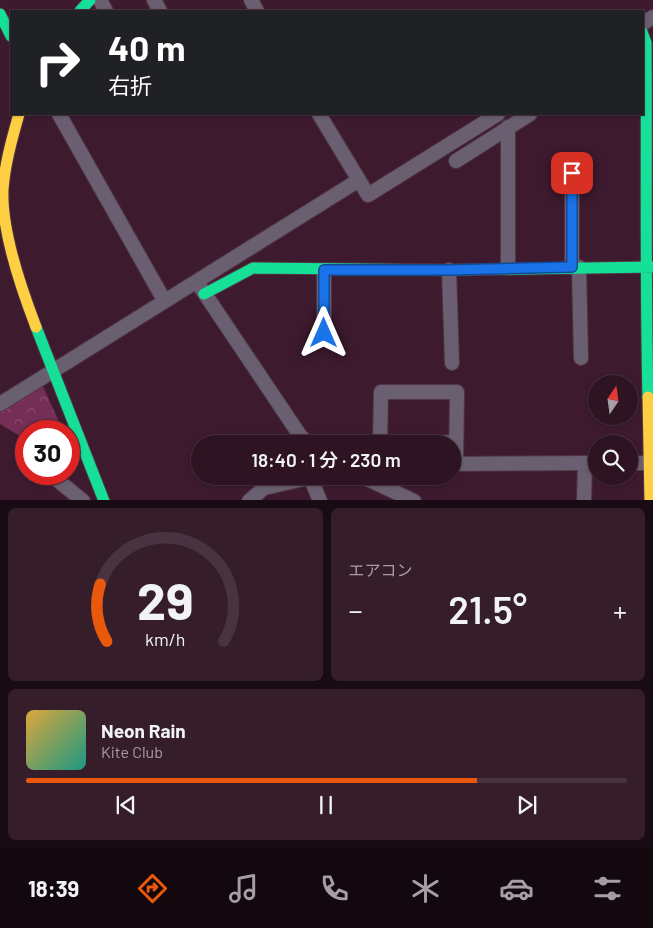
<!DOCTYPE html>
<html lang="ja">
<head>
<meta charset="utf-8">
<style>
  :root { --surface:#2e1422; --page:#361d2a; --text:#f1f3f6; --muted:#a79ea5; --line:#493340; --accent:#ea580c }
  body { margin:0; font-family:Barlow,"Noto Sans JP",sans-serif; background:var(--page); color:var(--text); height:100vh; display:flex; flex-direction:column; font-size:19px; white-space:nowrap }
  * { box-sizing:border-box; margin:0 }
  p { font-size:16px; color:var(--muted) }
  .icon { flex:none; width:28px; height:28px; fill:none; stroke:currentColor; stroke-width:2; stroke-linecap:round; stroke-linejoin:round }
  .map { position:relative; height:500px; overflow:hidden }
  .drawer { display:flex; flex-direction:column; gap:8px; padding:8px; background:#190b13; flex:1 }
  .drawer>* { flex:none }
  .top-card { position:absolute; left:10px; top:10px; width:634px; height:105px; border-radius:0px; box-shadow:0 1px 4px #0004,0 0 0 1px var(--line); background:#202124; color:#fff; overflow:hidden }
  .needle { width:32px; rotate:13deg }
  .tools { position:absolute; left:588px; top:375px; display:grid; gap:10px }
  .tools a { display:grid; place-items:center; width:50px; height:50px; border-radius:50%; background:var(--surface); box-shadow:0 1px 4px #0004,0 0 0 1px var(--line); font-size:25px }
  .speed { position:absolute; left:15px; top:420px; display:flex; gap:10px; font-size:25px; font-weight:700; text-align:center }
  .speed>* { display:grid; place-content:center; width:65px; height:65px; border-radius:50%; background:var(--surface); box-shadow:0 1px 4px #0004,0 0 0 1px var(--line); line-height:1 }
  .speed .limit { border:8px solid #d22; background:#fff; color:#111 }
  .pin { position:absolute; display:grid; place-items:center; width:42px; height:42px; color:#fff; margin:-21px; border-radius:10px; box-shadow:0 2px 8px #0006 }
  .me { position:absolute; width:55px; margin:-28px; rotate:0deg; stroke-linejoin:round; filter:drop-shadow(0 0 4px #0008) }
  .turn { display:flex; align-items:center; gap:18px; height:105px; padding:0 15px; font-size:22px }
  .turn .icon { width:65px; height:65px; stroke-width:2.5 }
  .turn b { display:block; font-size:35px; line-height:42px }
  .big { font-size:38px; font-weight:600; line-height:1.1 }
  .drawer .tile { flex:1; display:flex; flex-direction:column; justify-content:center; gap:8px; min-width:0; padding:0 18px; border-radius:8px; background:var(--page) }
  .drawer .dial { align-items:center; gap:0 }
  .dial svg { height:130px; overflow:visible; fill:none; stroke:var(--line); stroke-width:7; stroke-linecap:round; text-anchor:middle }
  .dial text { fill:var(--text); stroke:none }
  .song { display:flex; align-items:center; gap:15px }
  .cover { width:60px; height:60px; border-radius:8px; background:linear-gradient(135deg,hsl(40 70% 55%),hsl(170 70% 35%)) }
  .played { height:5px; border-radius:2px; background:linear-gradient(90deg,var(--accent) 75%,var(--line) 75%) }
  .keys { display:flex; justify-content:space-around; direction:ltr }
  .heat { display:flex; justify-content:space-between; align-items:center; font-size:28px; direction:ltr }
  .drawer .tiles { flex:1; display:grid; gap:8px; grid-template-columns:1fr 1fr }
  .tile:last-child { grid-column:span 2 }
  .trip { position:absolute; left:191px; top:435px; width:270px; height:50px; border-radius:25px; background:var(--surface); box-shadow:0 1px 4px #0004,0 0 0 1px var(--line); font-weight:600; line-height:50px; text-align:center }
  .menu { display:flex; height:80px; justify-content:space-around; align-items:center; background:#12080e; color:var(--muted) }
  .menu .icon { width:35px; height:35px }
  .menu .active { color:var(--accent) }
  .menu b { font-size:22px; color:var(--text) }
  .map>svg:first-child { display:block }
</style>
</head>
<body>
<div class="map">
<svg width="653" height="501" viewBox="0 0 653 501">
  <defs>
    <pattern id="forest-crowns" width="20" height="18" patternUnits="userSpaceOnUse" patternTransform="scale(1.25)"><rect width="20" height="18" fill="#752e55"/><path d="M2 6a3 3 0 1 1 6 0M12 15a3 3 0 1 1 6 0" fill="none" stroke="#8a4d6e"/></pattern>
  </defs>
  <rect width="100%" height="100%" fill="#3d1a2e"/>
  <path fill="url(#forest-crowns)" d="M42,384L61,426L51,431H26V435L20,436L0,424V405Z"/>
  <g fill="none" stroke-linecap="round" stroke-linejoin="round">
    <defs>
      <path id="street" d="M100,0L106,11
        M154,0L160,11
        M251,0L257,11
        M642,24L653,17
        M59,114L164,300
        M319,114L368,195L498,114
        M508,127V268
        M456,161L530,114
        M572,173V267
        M579,267L581,358
        M449,270L452,363
        M201,288L299,434L308,444
        M324,333V270
        M0,404L359,180
        M380,444L381,392H457L456,464
        M394,444L456,442
        M629,463H653
        M452,464L596,463
        M361,476L414,501
        M55,478L83,501
        M311,479L320,501
        M249,501L264,488L317,476
        M584,501L585,463"/>
      <path id="fast" d="M80,11L90,0
        M0,14L11,36
        M642,32L646,43C647,161 645,279 648,397
        M204,294L253,268L449,270L653,267
        M36,327L104,501"/>
      <path id="slow" d="M19,114C12,139 5,163 3,189C1,231 21,288 36,327
        M648,397L650,501"/>
    </defs>
    <use href="#street" stroke="#513645" stroke-width="16"/>
    <use href="#fast" stroke="#513645" stroke-width="13"/>
    <use href="#slow" stroke="#513645" stroke-width="13"/>
    <use href="#street" stroke="#6a5f70" stroke-width="14"/>
    <use href="#fast" stroke="#16e098" stroke-width="11"/>
    <use href="#slow" stroke="#ffcf43" stroke-width="11"/>
  </g>
  <g fill="none" stroke-linecap="round" stroke-linejoin="round">
    <defs>
      <path id="route" d="M324,333V270H449L572,267V173"/>
    </defs>
    <use href="#route" stroke="#114b97" stroke-width="12"/>
    <use href="#route" stroke="#1a73e8" stroke-width="9"/>
  </g>
</svg>
<div class="tools">
<a><svg class="needle" viewBox="-14 -14 28 28"><path d="M0-13l5 13h-10z" fill="#e53935"/><path d="M0 13l5-13h-10z" fill="#a79ea5"/></svg></a>
<a><svg class="icon" aria-label="search" viewBox="0 0 24 24"><circle cx="10" cy="10" r="6"/><path d="M15 15l6 6"/></svg></a>
</div>
<div class="speed"><div class="limit">30</div></div>
<div class="pin" style="left:572px;top:173px;background:#d93025"><svg class="icon" aria-label="arrive" viewBox="0 0 24 24"><path d="M6 21V4h12l-3 4 3 4H6"/></svg></div>
<svg class="me" style="left:324px;top:333px" viewBox="-20 -20 40 40"><path d="M0-17L14 15 0 8-14 15z" fill="#1a73e8" stroke="#fff" stroke-width="4"/></svg>
<div class="trip">18:40 · 1 分 · 230 m</div>
<div class="top-card">
<div class="turn"><svg class="icon" aria-label="right" viewBox="0 0 24 24"><path d="M7 20v-9h11M14 6l5 5-5 5"/></svg><div><b>40 m</b>右折</div></div>
</div>
</div>
<section class="drawer">
<div class="tiles">
<div class="tile dial"><svg viewBox="0 0 100 80">
<path d="M14 69A42 42 0 1 1 86 69"/>
<path d="M14 69A42 42 0 0 1 10 34" stroke="#ea580c"/>
<text x="50" y="56" font-size="32" font-weight="700">29</text>
<text x="50" y="72" font-size="11">km/h</text>
</svg></div>
<div class="tile"><p>エアコン</p>
<div class="heat"><a>−</a><b class="big">21.5°</b><a>+</a></div>
</div>
<div class="tile">
<div class="song"><i class="cover"></i><div><b>Neon Rain</b><p>Kite Club</p></div></div>
<div class="played"></div>
<div class="keys"><svg class="icon" aria-label="previous" viewBox="0 0 24 24"><path d="M18 5L8 12l10 7zM5 5v14"/></svg><svg class="icon" aria-label="pause" viewBox="0 0 24 24"><path d="M8 5v14M16 5v14"/></svg><svg class="icon" aria-label="next" viewBox="0 0 24 24"><path d="M6 5l10 7-10 7zM19 5v14"/></svg></div>
</div>
</div>
</section>
<nav class="menu">
<b>18:39</b>
<svg class="icon active" aria-label="directions" viewBox="0 0 24 24"><path d="M12 3l9 9-9 9-9-9zM9 14v-3h6M13 9l2 2-2 2"/></svg>
<svg class="icon" aria-label="music" viewBox="0 0 24 24"><path d="M9 18V5l10-2v13"/><circle cx="6" cy="18" r="3"/><circle cx="16" cy="16" r="3"/></svg>
<svg class="icon" aria-label="phone" viewBox="0 0 24 24"><path d="M5 4h4l2 5-3 2q2 4 5 5l2-3 5 2v4C11 20 4 13 5 4z"/></svg>
<svg class="icon" aria-label="climate" viewBox="0 0 24 24"><path d="M12 3v18M4 7l16 10M4 17L20 7"/></svg>
<svg class="icon" aria-label="car" viewBox="0 0 24 24"><path d="M5 17H2v-5l4-1 3-4h7l3 4 3 1v5h-3M9 17h6M6 11h13"/><circle cx="7" cy="17" r="2"/><circle cx="17" cy="17" r="2"/></svg>
<svg class="icon" aria-label="filters" viewBox="0 0 24 24"><path d="M4 7h16M4 17h16"/><circle cx="9" cy="7" r="2"/><circle cx="15" cy="17" r="2"/></svg>
</nav>
</body>
</html>
